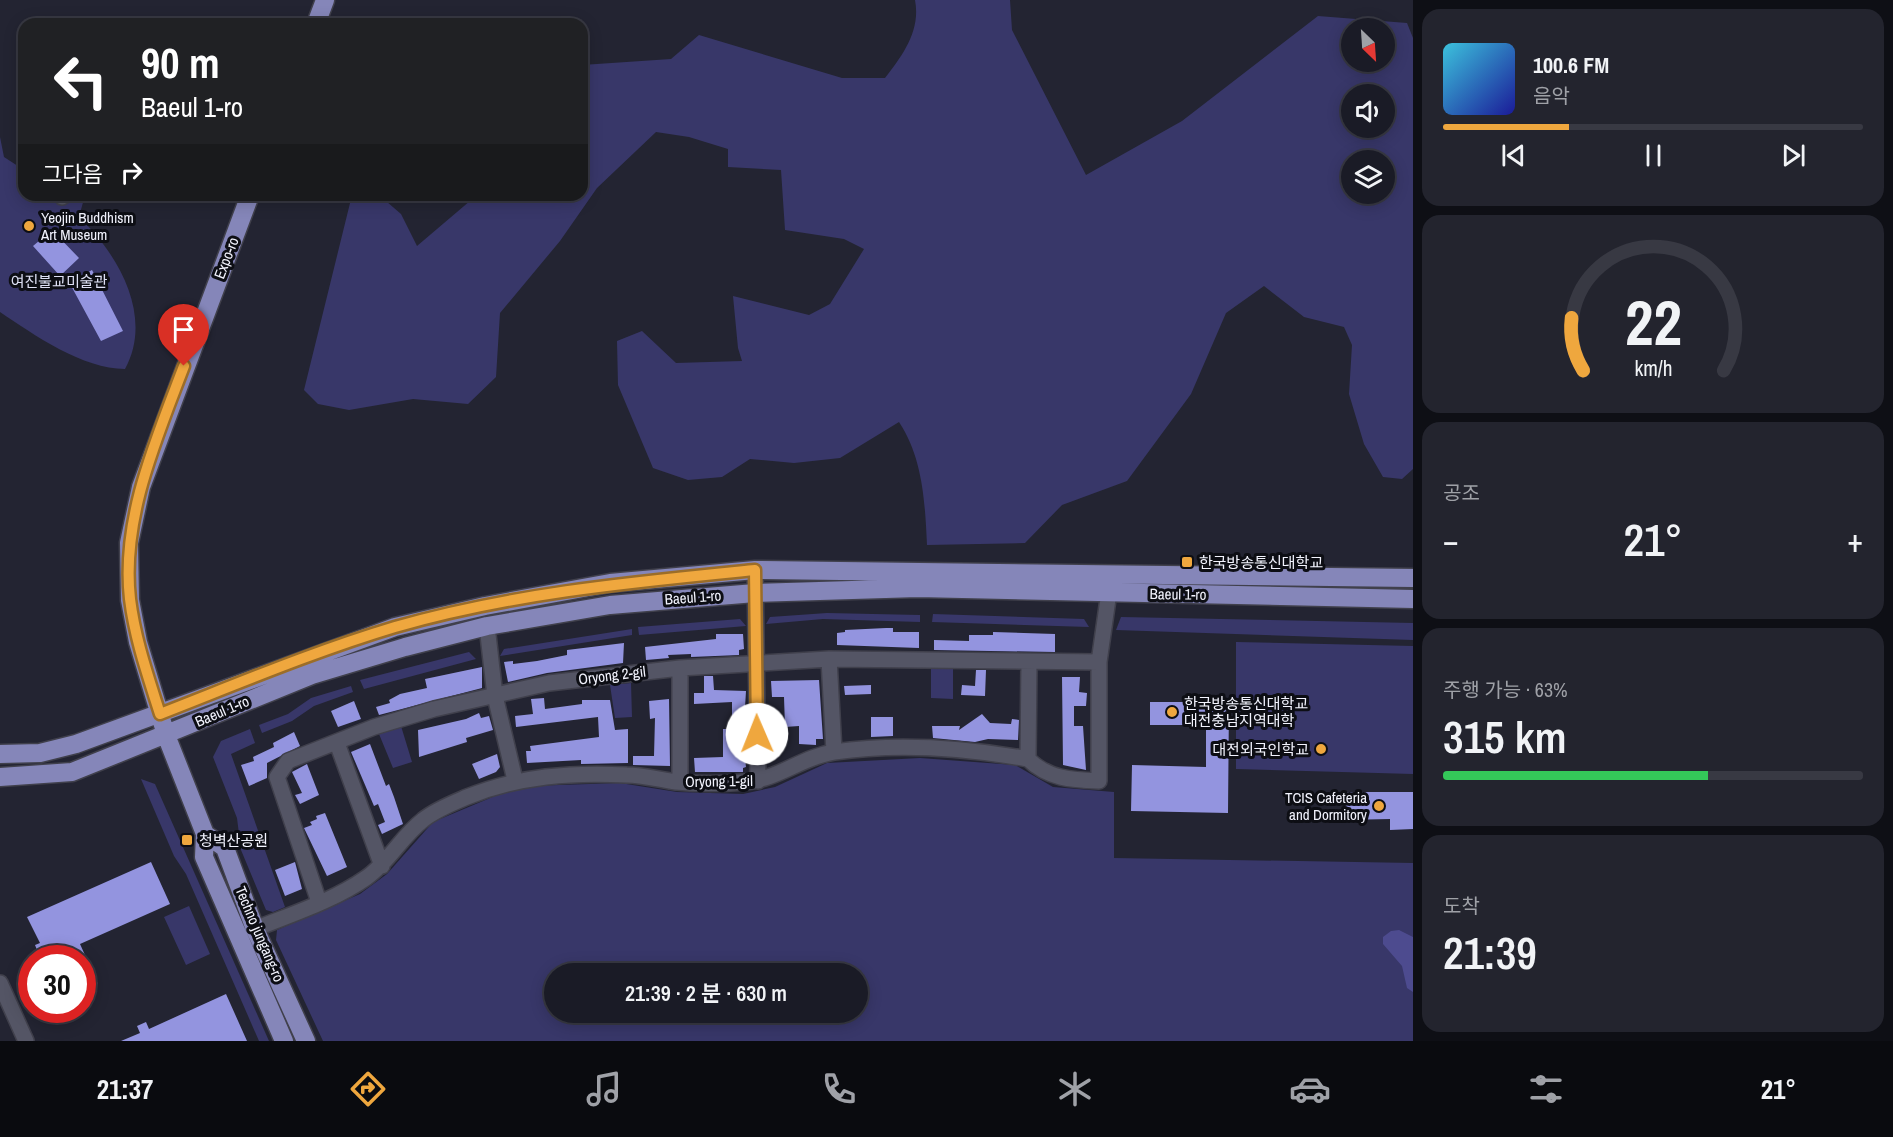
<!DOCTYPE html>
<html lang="ko">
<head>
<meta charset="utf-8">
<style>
  :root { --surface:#1a1b26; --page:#23242e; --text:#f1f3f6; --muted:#9fa1a7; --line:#383943; --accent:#efa73e }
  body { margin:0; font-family:"Archivo Narrow","Noto Sans KR",sans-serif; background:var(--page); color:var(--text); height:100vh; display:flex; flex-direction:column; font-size:22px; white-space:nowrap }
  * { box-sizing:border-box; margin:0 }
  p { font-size:20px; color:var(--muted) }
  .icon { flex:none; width:33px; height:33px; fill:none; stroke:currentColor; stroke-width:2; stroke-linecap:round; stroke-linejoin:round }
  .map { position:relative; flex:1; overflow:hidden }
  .sheet { display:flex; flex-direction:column; gap:9px; padding:9px; background:#0e0f15; width:480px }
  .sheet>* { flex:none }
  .banner { position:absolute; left:18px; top:18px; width:570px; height:183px; border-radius:18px; box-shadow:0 3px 15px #0003,0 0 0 2px var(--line); background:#202124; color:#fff; overflow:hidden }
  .needle { width:39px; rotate:155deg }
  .controls { position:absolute; left:1341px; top:18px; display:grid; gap:12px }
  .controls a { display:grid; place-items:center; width:54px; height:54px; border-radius:50%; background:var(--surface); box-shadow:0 3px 15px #0003,0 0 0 2px var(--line); font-size:30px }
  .speed { position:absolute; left:18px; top:945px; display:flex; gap:12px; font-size:30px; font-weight:700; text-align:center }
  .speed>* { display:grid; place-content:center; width:78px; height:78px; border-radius:50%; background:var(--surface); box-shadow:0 3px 15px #0003,0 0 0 2px var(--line); line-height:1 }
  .speed .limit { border:9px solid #d22; background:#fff; color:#111 }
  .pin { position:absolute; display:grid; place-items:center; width:51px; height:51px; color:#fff; margin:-62px -26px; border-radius:50% 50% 50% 0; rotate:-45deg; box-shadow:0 0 6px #0007 }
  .pin .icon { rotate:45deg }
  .me { position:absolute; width:66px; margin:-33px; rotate:359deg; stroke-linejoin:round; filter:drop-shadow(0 0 4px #0008) }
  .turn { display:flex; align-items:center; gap:21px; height:126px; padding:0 24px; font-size:27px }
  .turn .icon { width:78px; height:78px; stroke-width:2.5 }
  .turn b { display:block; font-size:42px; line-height:51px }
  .then { display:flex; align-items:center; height:57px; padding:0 24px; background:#0003; gap:12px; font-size:22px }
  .big { font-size:45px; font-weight:600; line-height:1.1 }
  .sheet .widget { flex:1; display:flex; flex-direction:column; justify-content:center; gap:9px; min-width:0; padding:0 21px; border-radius:18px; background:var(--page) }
  .sheet .dial { align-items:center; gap:0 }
  .dial svg { height:156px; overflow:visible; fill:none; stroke:var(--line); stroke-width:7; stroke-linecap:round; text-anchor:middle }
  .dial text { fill:var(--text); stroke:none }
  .song { display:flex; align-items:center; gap:18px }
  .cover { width:72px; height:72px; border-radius:9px; background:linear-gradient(135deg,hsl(190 70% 55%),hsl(240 70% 35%)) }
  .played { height:6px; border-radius:3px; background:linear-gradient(90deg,var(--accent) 30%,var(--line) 30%) }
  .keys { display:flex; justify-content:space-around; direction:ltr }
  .heat { display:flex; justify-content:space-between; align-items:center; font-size:33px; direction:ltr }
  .charge { height:9px; border-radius:4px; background:linear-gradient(90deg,#34c759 63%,var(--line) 0) }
  .trip { position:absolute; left:544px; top:963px; width:324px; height:60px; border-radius:30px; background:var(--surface); box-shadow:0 3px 15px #0003,0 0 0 2px var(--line); font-weight:600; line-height:60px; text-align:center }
  .tab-bar { display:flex; height:96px; justify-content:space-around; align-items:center; background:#0a0b0f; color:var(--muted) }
  .tab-bar .icon { width:42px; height:42px }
  .tab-bar .selected { color:var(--accent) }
  .tab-bar b { font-size:27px; color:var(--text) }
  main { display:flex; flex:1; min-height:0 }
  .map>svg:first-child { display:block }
</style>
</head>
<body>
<main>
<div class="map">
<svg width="1413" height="1041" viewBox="0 0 1413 1041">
  <rect width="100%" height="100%" fill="#232432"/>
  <path fill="#383769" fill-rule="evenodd" d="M915,0H1010L1012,30L1086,175L1182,121L1318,16L1407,23L1413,38V469L1402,479L1383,477L1364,444L1349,394L1352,345L1344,327L1304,317L1264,286L1226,313L1191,394L1127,481L1062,505L1025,543L927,545C925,503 923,458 899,422L840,458L794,463L750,459L722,477L688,480L653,468L618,385L617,341L642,331L676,363L742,361L738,348L733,296L809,315L830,304L864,249L844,239L785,230L781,170L728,167V149L689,137L656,132L597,188L560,241L500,313L496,377L468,404L413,399L349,410L318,404L304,390L352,195H379L401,214L417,246L477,195H582V65L671,59L699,35L842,78H885C902,56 921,31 915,0ZM1352,28H1384V62H1352ZM1352,94H1384V128H1352ZM1352,160H1384V194H1352Z
    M0,137L4,157L24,170V195H85L79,217C118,254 154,316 125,369C83,369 34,335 0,312Z
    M827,613L920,615V622L823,619L766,624L770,617Z
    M933,614L1084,619L1089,627L932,622Z
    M1121,617L1413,623V640L1116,630Z
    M740,619L746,626L639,635L638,627Z
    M632,629V635L500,656L504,649Z
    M1236,642L1413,646V774L1236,769Z
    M469,652L476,659L364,689L360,680Z
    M931,666L953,667V699L931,698Z
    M631,683L632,717L615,718L610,685Z
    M351,686L353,692L314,706L292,721L262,733L259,725L288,714L311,698Z
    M401,726L412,762L393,768L379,734Z
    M250,729L255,743L231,754L285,907L273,912L266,910L241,850L237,818L213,757L221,741Z
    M920,758L1015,765L1053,787L1114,792V858L1413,863V1041H323L276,940L277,930L360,894L387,874L433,822L502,793L529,786L620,783L677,792L743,794L775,787L827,763ZM555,974H858V1012H555Z
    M141,779L155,784L269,1041H259L186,874L174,856Z
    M189,906L210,954L186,965L164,917Z"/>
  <path fill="#4d4b8f" d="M1399,930L1413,937V992L1407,988L1402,966L1383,944V937L1391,931Z"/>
  <path fill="#9394df" d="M52,230L79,258L60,276L33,246Z
    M92,270L123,331L101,341L69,282Z
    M886,628H893V632H919V648L837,645V633L845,632V630Z
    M993,632L1055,634V652L934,650V640L969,641V635H993Z
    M716,634H743L744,649L739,650V655L691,657V654L668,655L669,658L646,660L645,647L716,639Z
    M624,643L623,663L547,673L508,682L504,662L513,661V664L537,661L567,655V650Z
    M482,667V688L379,715L376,707L390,703L389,700L400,694L427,688L425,679Z
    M976,670H986L985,696L961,695L962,685L975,686Z
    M704,676H713L714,690L746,691L743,740L746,767L743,768V772H695L694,758L723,757V729H732V702L694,704V693H704Z
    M1062,677H1080L1079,692L1087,693L1086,706H1074V726H1083L1086,770L1063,765Z
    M819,680L823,739H816V745L799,744V726L785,727L784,697H772L771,681Z
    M871,685V694L845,695L844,686Z
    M544,698L545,709L582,704V700H610L615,730L628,729V763L581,764V760L527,763L526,751H531L530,746L599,737L598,717L516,727L515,716L533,714L531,699Z
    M669,699L670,766L633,765V756H654L655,718L650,719L649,701Z
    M354,701L361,719L338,727L331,711Z
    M1150,702H1229L1228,813L1131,811L1132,765L1206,767V725H1150Z
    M479,713L481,718L489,716L493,730L466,738L467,742L419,757L418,730L466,719Z
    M982,714L990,723L1011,724L1012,719L1019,720L1018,740L988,739L975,742L933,738L932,726H960L959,730Z
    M871,717H893V736L871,737Z
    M294,732L300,746L267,763V778L249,786L241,765L254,761L253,757L274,747L273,743Z
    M370,744L386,786L389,784L394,797L403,824L382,834L378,825L385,822L378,804L374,806L351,752Z
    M497,754L500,767L496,772L479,779L472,764Z
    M307,764L319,795L300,804L295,795L302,793L292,772Z
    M1344,792H1413V829L1390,830V819L1344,820Z
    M325,813L347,867L327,876L304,828L312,825L310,822L317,819L316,816Z
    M151,862L170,904L80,944L98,984L82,991V958H46L44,953L39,955L35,945L40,943L27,917Z
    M295,862L302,889L285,896L275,870Z
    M226,994L247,1041H121L140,1033L137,1026L146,1022L149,1029Z"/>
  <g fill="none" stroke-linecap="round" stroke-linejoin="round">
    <defs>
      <path id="minor" d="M62,197L65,195
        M755,570L758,781
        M487,626L495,696L515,780
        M829,659L834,752
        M680,668V782
        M337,743L382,866
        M1028,759L1029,662
        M319,902L277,777L288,761L374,727L434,709L549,683L680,668L829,659L1099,662
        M255,929C292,914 333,901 366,878C389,862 401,837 423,820C435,810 453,803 467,797C519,776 572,772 627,775C643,775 660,780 676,782C698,784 722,784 744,782C777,780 802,757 834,752C896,743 966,748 1028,759C1048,779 1072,780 1099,781V662L1109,592
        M0,983L26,1041"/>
      <path id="major" d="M316,24L325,0
        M250,195L141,487L129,543L130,600L138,642L166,735L205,834L204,857L284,1041
        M0,754L40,753L76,744L395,627L485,606L610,583L755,570L1413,578
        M0,777L72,772L312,675L405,647L487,626L610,605L755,593L918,588L1413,599
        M205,834L225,848L255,929L306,1041"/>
    </defs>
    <use href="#minor" stroke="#40404c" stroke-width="18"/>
    <use href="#major" stroke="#40404c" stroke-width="21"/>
    <use href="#minor" stroke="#545565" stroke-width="15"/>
    <use href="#major" stroke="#8586b9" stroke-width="18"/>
  </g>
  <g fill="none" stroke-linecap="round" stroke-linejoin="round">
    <defs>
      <path id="route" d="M184,366C156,440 121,519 130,599C135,639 148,676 160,714C237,684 315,651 395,627C513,593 634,582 755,570L757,734"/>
    </defs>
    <use href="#route" stroke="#9b6d28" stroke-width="15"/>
    <use href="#route" stroke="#efa73e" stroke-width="10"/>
  </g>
  <g fill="#efa73e" stroke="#0d0e14" stroke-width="2">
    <circle cx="29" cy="226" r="6"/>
    <rect x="1181" y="556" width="12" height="12" rx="3"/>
    <circle cx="1172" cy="712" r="6"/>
    <circle cx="1321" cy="749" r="6"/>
    <circle cx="1379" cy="806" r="6"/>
    <rect x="181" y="834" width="12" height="12" rx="3"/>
  </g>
  <g text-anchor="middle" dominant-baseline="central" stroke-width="6" stroke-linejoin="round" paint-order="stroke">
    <g font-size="15" fill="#f3f4fe" stroke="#0d0e14" text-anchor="start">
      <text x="41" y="217">Yeojin Buddhism<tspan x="41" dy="17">Art Museum</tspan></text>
      <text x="1199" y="562">한국방송통신대학교</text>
      <text x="1184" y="703">한국방송통신대학교<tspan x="1184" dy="17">대전충남지역대학</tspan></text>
      <text x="1309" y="749" text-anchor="end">대전외국인학교</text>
      <text x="1367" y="797" text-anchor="end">TCIS Cafeteria<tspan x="1367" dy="17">and Dormitory</tspan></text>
      <text x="199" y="840">청벽산공원</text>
    </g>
    <g font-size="15" fill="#f3f4fe" stroke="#0d0e14">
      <text transform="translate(226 258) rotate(-69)">Expo-ro</text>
      <text transform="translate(1178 594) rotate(1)">Baeul 1-ro</text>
      <text transform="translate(693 597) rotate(-4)">Baeul 1-ro</text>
      <text transform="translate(612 675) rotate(-7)">Oryong 2-gil</text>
      <text transform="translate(222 711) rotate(-23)">Baeul 1-ro</text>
      <text transform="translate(719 781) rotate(-1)">Oryong 1-gil</text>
      <text transform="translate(260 934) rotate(67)">Techno jungang-ro</text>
    </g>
    <g font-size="15" fill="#dee0f4" stroke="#0d0e14">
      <text x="59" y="281">여진불교미술관</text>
    </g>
  </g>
</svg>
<div class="controls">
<a><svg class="needle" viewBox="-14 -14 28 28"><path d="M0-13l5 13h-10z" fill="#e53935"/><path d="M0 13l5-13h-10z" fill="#9fa1a7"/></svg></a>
<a><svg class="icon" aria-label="sound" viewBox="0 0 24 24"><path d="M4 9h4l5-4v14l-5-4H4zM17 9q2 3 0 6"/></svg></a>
<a><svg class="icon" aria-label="layers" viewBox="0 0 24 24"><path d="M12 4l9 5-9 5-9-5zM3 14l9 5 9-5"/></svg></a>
</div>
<div class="speed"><div class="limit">30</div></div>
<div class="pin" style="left:184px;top:366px;background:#d93025"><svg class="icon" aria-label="arrive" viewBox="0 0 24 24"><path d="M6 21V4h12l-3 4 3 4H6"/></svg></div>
<svg class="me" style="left:757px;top:734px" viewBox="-20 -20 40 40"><circle r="19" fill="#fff"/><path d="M0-13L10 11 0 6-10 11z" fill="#efa73e"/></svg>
<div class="trip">21:39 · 2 분 · 630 m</div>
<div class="banner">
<div class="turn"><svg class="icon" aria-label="left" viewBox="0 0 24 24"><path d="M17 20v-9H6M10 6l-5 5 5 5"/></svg><div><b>90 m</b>Baeul 1-ro</div></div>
<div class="then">그다음<svg class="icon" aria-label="right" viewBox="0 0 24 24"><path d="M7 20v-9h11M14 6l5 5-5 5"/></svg></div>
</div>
</div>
<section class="sheet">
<div class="widget">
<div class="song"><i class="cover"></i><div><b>100.6 FM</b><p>음악</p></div></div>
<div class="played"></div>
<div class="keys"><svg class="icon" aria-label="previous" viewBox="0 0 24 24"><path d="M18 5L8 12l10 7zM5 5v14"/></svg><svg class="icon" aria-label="pause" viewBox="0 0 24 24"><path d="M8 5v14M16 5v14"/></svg><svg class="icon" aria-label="next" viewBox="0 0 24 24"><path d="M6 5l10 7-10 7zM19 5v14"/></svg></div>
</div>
<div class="widget dial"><svg viewBox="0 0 100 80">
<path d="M14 69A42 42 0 1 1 86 69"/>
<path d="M14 69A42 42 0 0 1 8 42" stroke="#efa73e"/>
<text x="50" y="56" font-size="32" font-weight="700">22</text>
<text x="50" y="72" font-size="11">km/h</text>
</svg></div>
<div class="widget"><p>공조</p>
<div class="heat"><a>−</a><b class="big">21°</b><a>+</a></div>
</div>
<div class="widget"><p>주행 가능 · 63%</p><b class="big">315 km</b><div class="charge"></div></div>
<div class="widget"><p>도착</p><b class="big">21:39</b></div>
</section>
</main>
<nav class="tab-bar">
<b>21:37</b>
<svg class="icon selected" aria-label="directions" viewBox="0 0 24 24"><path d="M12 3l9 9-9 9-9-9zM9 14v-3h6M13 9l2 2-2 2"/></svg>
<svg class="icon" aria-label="music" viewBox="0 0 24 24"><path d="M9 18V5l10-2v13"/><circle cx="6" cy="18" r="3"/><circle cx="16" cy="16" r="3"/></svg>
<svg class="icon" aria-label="phone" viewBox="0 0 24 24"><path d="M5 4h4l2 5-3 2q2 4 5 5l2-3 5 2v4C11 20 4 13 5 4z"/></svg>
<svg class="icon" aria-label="climate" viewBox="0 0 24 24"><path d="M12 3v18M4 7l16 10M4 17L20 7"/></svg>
<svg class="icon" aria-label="car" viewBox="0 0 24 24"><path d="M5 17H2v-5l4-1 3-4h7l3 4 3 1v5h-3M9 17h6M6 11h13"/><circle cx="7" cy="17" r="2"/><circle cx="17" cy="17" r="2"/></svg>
<svg class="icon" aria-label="filters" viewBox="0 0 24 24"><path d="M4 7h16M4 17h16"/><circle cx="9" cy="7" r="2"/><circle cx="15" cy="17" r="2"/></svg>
<b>21°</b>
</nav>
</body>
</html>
